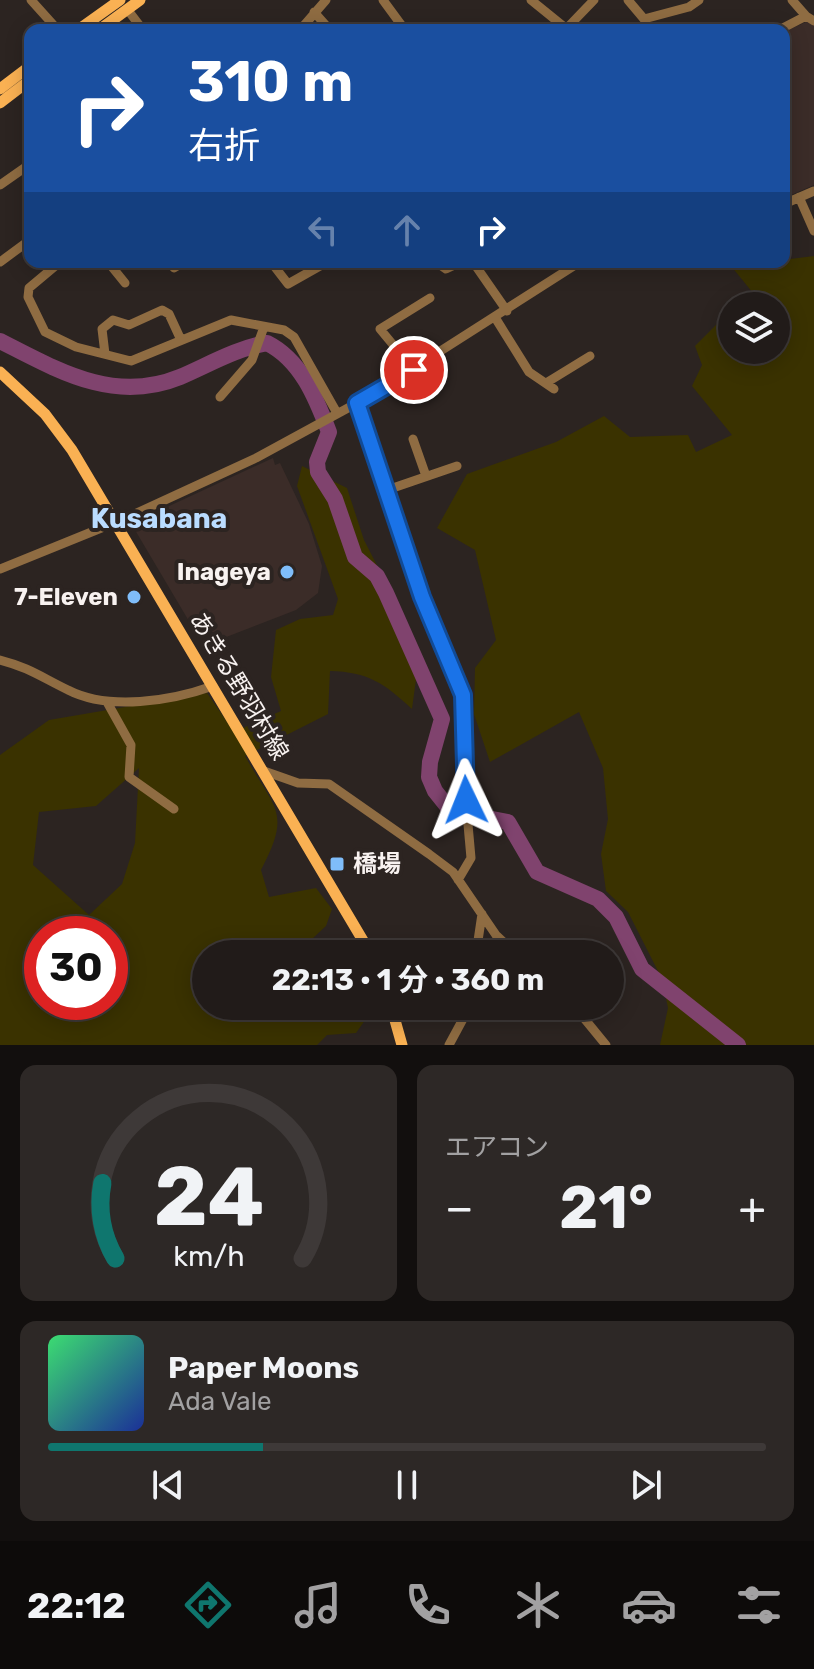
<!DOCTYPE html>
<html lang="ja">
<head>
<meta charset="utf-8">
<style>
  :root { --surface:#211b19; --page:#2d2826; --text:#f1f3f6; --muted:#a2a1a2; --line:#3e3938; --accent:#0f766e }
  body { margin:0; font-family:Rubik,"Noto Sans JP",sans-serif; background:var(--page); color:var(--text); height:100vh; display:flex; flex-direction:column; font-size:30px; white-space:nowrap }
  * { box-sizing:border-box; margin:0 }
  p { font-size:26px; color:var(--muted) }
  .icon { flex:none; width:44px; height:44px; fill:none; stroke:currentColor; stroke-width:2; stroke-linecap:round; stroke-linejoin:round }
  .map { position:relative; height:1045px; overflow:hidden }
  .panel { display:flex; flex-direction:column; gap:20px; padding:20px; background:#120f0e; flex:1 }
  .panel>* { flex:none }
  .guide { position:absolute; left:24px; top:24px; width:766px; height:244px; border-radius:16px; box-shadow:0 4px 20px #0003,0 0 0 2px var(--line); background:#1a4fa0; color:#fff; overflow:hidden }
  .controls { position:absolute; left:718px; top:292px; display:grid; gap:16px }
  .controls a { display:grid; place-items:center; width:72px; height:72px; border-radius:50%; background:var(--surface); box-shadow:0 4px 20px #0003,0 0 0 2px var(--line); font-size:40px }
  .speed { position:absolute; left:24px; top:916px; display:flex; gap:16px; font-size:40px; font-weight:700; text-align:center }
  .speed>* { display:grid; place-content:center; width:104px; height:104px; border-radius:50%; background:var(--surface); box-shadow:0 4px 20px #0003,0 0 0 2px var(--line); line-height:1 }
  .speed .limit { border:12px solid #d22; background:#fff; color:#111 }
  .pin { position:absolute; display:grid; place-items:center; width:68px; height:68px; color:#fff; margin:-34px; border:4px solid #fff; border-radius:50%; box-shadow:0 2px 8px #0007 }
  .me { position:absolute; width:88px; margin:-44px; rotate:358deg; stroke-linejoin:round; filter:drop-shadow(0 0 6px #0008) }
  .turn { display:flex; align-items:center; gap:28px; height:168px; padding:0 32px; font-size:36px }
  .turn .icon { width:104px; height:104px; stroke-width:2.5 }
  .turn b { display:block; font-size:56px; line-height:68px }
  .lanes { display:flex; align-items:center; height:76px; padding:0 32px; background:#0003; justify-content:center; gap:40px; direction:ltr }
  .lanes .off { opacity:.35 }
  .big { font-size:60px; font-weight:700; line-height:1.1 }
  .panel .card { flex:1; display:flex; flex-direction:column; justify-content:center; gap:12px; min-width:0; padding:0 28px; border-radius:16px; background:var(--page) }
  .panel .dial { align-items:center; gap:0 }
  .dial svg { height:208px; overflow:visible; fill:none; stroke:var(--line); stroke-width:7; stroke-linecap:round; text-anchor:middle }
  .dial text { fill:var(--text); stroke:none }
  .song { display:flex; align-items:center; gap:24px }
  .cover { width:96px; height:96px; border-radius:12px; background:linear-gradient(135deg,hsl(140 70% 55%),hsl(230 70% 35%)) }
  .played { height:8px; border-radius:4px; background:linear-gradient(90deg,var(--accent) 30%,var(--line) 30%) }
  .keys { display:flex; justify-content:space-around; direction:ltr }
  .heat { display:flex; justify-content:space-between; align-items:center; font-size:44px; direction:ltr }
  .panel .tiles { flex:1; display:grid; gap:20px; grid-template-columns:1fr 1fr }
  .card:last-child { grid-column:span 2 }
  .trip { position:absolute; left:192px; top:940px; width:432px; height:80px; border-radius:40px; background:var(--surface); box-shadow:0 4px 20px #0003,0 0 0 2px var(--line); font-weight:700; line-height:80px; text-align:center }
  .dock { display:flex; height:128px; justify-content:space-around; align-items:center; background:#0d0b0a; color:var(--muted) }
  .dock .icon { width:56px; height:56px }
  .dock .on { color:var(--accent) }
  .dock b { font-size:36px; color:var(--text) }
  .map>svg:first-child { display:block }
</style>
</head>
<body>
<div class="map">
<svg width="814" height="1045" viewBox="0 0 814 1045">
  <rect width="100%" height="100%" fill="#2c2421"/>
  <path fill="#3b2c28" d="M806,22L814,24V185L784,198V32Z
    M273,458L275,465L280,463L309,524L322,566L318,593L296,610L216,641L211,628L196,633L135,530L139,520Z"/>
  <path fill="#3a3200" fill-rule="evenodd" d="M784,251L790,259L814,256V1045H660L668,1008L662,979L628,912L606,891L601,854L608,819L603,768L579,712L490,762L474,714L475,668L496,640L475,550L437,528L467,474L556,442L604,416L630,437L688,435L696,452L732,435L692,386L702,365L695,346L732,309V350H776V306H736L753,293L731,266L732,262H784Z
    M302,466L347,488L364,540L386,583L417,672L412,709C384,683 368,672 330,671L328,714L245,756C275,810 292,811 261,870L269,897L316,888L332,909L326,926L312,939L332,954H206V1006H366L368,1016L356,1033L327,1035L317,1045H0V755L49,720L207,693L234,732L281,711L271,677L276,630L300,619L333,615L338,599L297,486ZM139,768L135,843L122,884L89,915L33,865L39,812L96,806ZM42,934H110V1002H42Z"/>
  <g fill="none" stroke-linecap="round" stroke-linejoin="round">
    <path stroke="#80436e" stroke-width="16" d="M0,341C59,371 114,404 180,377C208,365 237,348 267,343C301,360 316,398 329,432L317,462L318,472L335,499L355,557L377,576L386,593L442,719L430,762L429,777L435,791L451,811L508,822L537,872L598,899L616,917L642,969L738,1045"/>
    <path stroke="#8f6c42" stroke-width="9" d="M31,0L58,30
      M383,0L405,30
      M531,0L568,30
      M628,0L644,19L689,7L699,0
      M792,0L806,16
      M127,9L143,30
      M314,12L330,30
      M567,28L594,0
      M300,30L326,0
      M779,30L806,16L814,21
      M0,185L30,164
      M799,197L814,231
      M784,204L814,191
      M0,262L30,240
      M60,262L29,288L28,297L45,332L76,347L131,361L231,320L284,330L294,337L337,413
      M108,262L125,283
      M271,262L288,284L327,262
      M436,262L446,269L461,262
      M473,262L507,311
      M174,268L184,262
      M496,319L529,372L554,389
      M105,354L102,329L113,320L129,325L162,310L169,314L181,340
      M414,370L380,329L430,298
      M546,383L590,356
      M220,397L252,360L264,327
      M357,403L422,597L463,695L464,780L471,858L458,880
      M413,439L426,476
      M387,490L457,466
      M0,569L126,518L256,458L370,396L580,262
      M0,660C28,667 43,678 68,690C109,711 171,701 213,686
      M107,702L131,745L129,777L174,809
      M264,771L298,783L329,784L429,854L453,872L496,935L516,954
      M476,954L482,914
      M574,1006L606,1045
      M449,1045L470,1006"/>
    <path stroke="#fab153" stroke-width="11" d="M78,30L120,0
      M99,30L140,0
      M0,89L30,66
      M0,103L30,80
      M0,372L45,414L72,450L371,954
      M391,1006L402,1045"/>
  </g>
  <g fill="none" stroke-linecap="round" stroke-linejoin="round">
    <defs>
      <path id="route" d="M414,370L357,403L422,597L463,695L466,800"/>
    </defs>
    <use href="#route" stroke="#114b97" stroke-width="20"/>
    <use href="#route" stroke="#1a73e8" stroke-width="14"/>
  </g>
  <g fill="#7fbdfa" stroke="#2c2421" stroke-width="3">
    <circle cx="287" cy="572" r="8"/>
    <circle cx="134" cy="597" r="8"/>
    <rect x="329" y="856" width="16" height="16" rx="4"/>
  </g>
  <g text-anchor="middle" dominant-baseline="central" stroke-width="8" stroke-linejoin="round" paint-order="stroke">
    <g font-size="24" font-weight="bold" fill="#f8f2f0" stroke="#2c2421" text-anchor="end">
      <text x="271" y="572">Inageya</text>
      <text x="118" y="597">7-Eleven</text>
      <text x="353" y="864" text-anchor="start">橋場</text>
    </g>
    <g font-size="24" fill="#f8f2f0" stroke="#2c2421">
      <text transform="translate(239 686) rotate(59)">あきる野羽村線</text>
    </g>
    <g font-size="28" font-weight="bold" fill="#badcff" stroke="#2c2421">
      <text x="159" y="518">Kusabana</text>
    </g>
  </g>
</svg>
<div class="controls">
<a><svg class="icon" aria-label="layers" viewBox="0 0 24 24"><path d="M12 4l9 5-9 5-9-5zM3 14l9 5 9-5"/></svg></a>
</div>
<div class="speed"><div class="limit">30</div></div>
<div class="pin" style="left:414px;top:370px;background:#d93025"><svg class="icon" aria-label="arrive" viewBox="0 0 24 24"><path d="M6 21V4h12l-3 4 3 4H6"/></svg></div>
<svg class="me" style="left:466px;top:800px" viewBox="-20 -20 40 40"><path d="M0-17L14 15 0 8-14 15z" fill="#1a73e8" stroke="#fff" stroke-width="4"/></svg>
<div class="trip">22:13 · 1 分 · 360 m</div>
<div class="guide">
<div class="turn"><svg class="icon" aria-label="right" viewBox="0 0 24 24"><path d="M7 20v-9h11M14 6l5 5-5 5"/></svg><div><b>310 m</b>右折</div></div>
<div class="lanes"><svg class="icon off" aria-label="left" viewBox="0 0 24 24"><path d="M17 20v-9H6M10 6l-5 5 5 5"/></svg><svg class="icon off" aria-label="ahead" viewBox="0 0 24 24"><path d="M12 20V5M6 11l6-6 6 6"/></svg><svg class="icon" aria-label="right" viewBox="0 0 24 24"><path d="M7 20v-9h11M14 6l5 5-5 5"/></svg></div>
</div>
</div>
<section class="panel">
<div class="tiles">
<div class="card dial"><svg viewBox="0 0 100 80">
<path d="M14 69A42 42 0 1 1 86 69"/>
<path d="M14 69A42 42 0 0 1 9 40" stroke="#0f766e"/>
<text x="50" y="56" font-size="32" font-weight="700">24</text>
<text x="50" y="72" font-size="11">km/h</text>
</svg></div>
<div class="card"><p>エアコン</p>
<div class="heat"><a>−</a><b class="big">21°</b><a>+</a></div>
</div>
<div class="card">
<div class="song"><i class="cover"></i><div><b>Paper Moons</b><p>Ada Vale</p></div></div>
<div class="played"></div>
<div class="keys"><svg class="icon" aria-label="previous" viewBox="0 0 24 24"><path d="M18 5L8 12l10 7zM5 5v14"/></svg><svg class="icon" aria-label="pause" viewBox="0 0 24 24"><path d="M8 5v14M16 5v14"/></svg><svg class="icon" aria-label="next" viewBox="0 0 24 24"><path d="M6 5l10 7-10 7zM19 5v14"/></svg></div>
</div>
</div>
</section>
<nav class="dock">
<b>22:12</b>
<svg class="icon on" aria-label="directions" viewBox="0 0 24 24"><path d="M12 3l9 9-9 9-9-9zM9 14v-3h6M13 9l2 2-2 2"/></svg>
<svg class="icon" aria-label="music" viewBox="0 0 24 24"><path d="M9 18V5l10-2v13"/><circle cx="6" cy="18" r="3"/><circle cx="16" cy="16" r="3"/></svg>
<svg class="icon" aria-label="phone" viewBox="0 0 24 24"><path d="M5 4h4l2 5-3 2q2 4 5 5l2-3 5 2v4C11 20 4 13 5 4z"/></svg>
<svg class="icon" aria-label="climate" viewBox="0 0 24 24"><path d="M12 3v18M4 7l16 10M4 17L20 7"/></svg>
<svg class="icon" aria-label="car" viewBox="0 0 24 24"><path d="M5 17H2v-5l4-1 3-4h7l3 4 3 1v5h-3M9 17h6M6 11h13"/><circle cx="7" cy="17" r="2"/><circle cx="17" cy="17" r="2"/></svg>
<svg class="icon" aria-label="filters" viewBox="0 0 24 24"><path d="M4 7h16M4 17h16"/><circle cx="9" cy="7" r="2"/><circle cx="15" cy="17" r="2"/></svg>
</nav>
</body>
</html>
